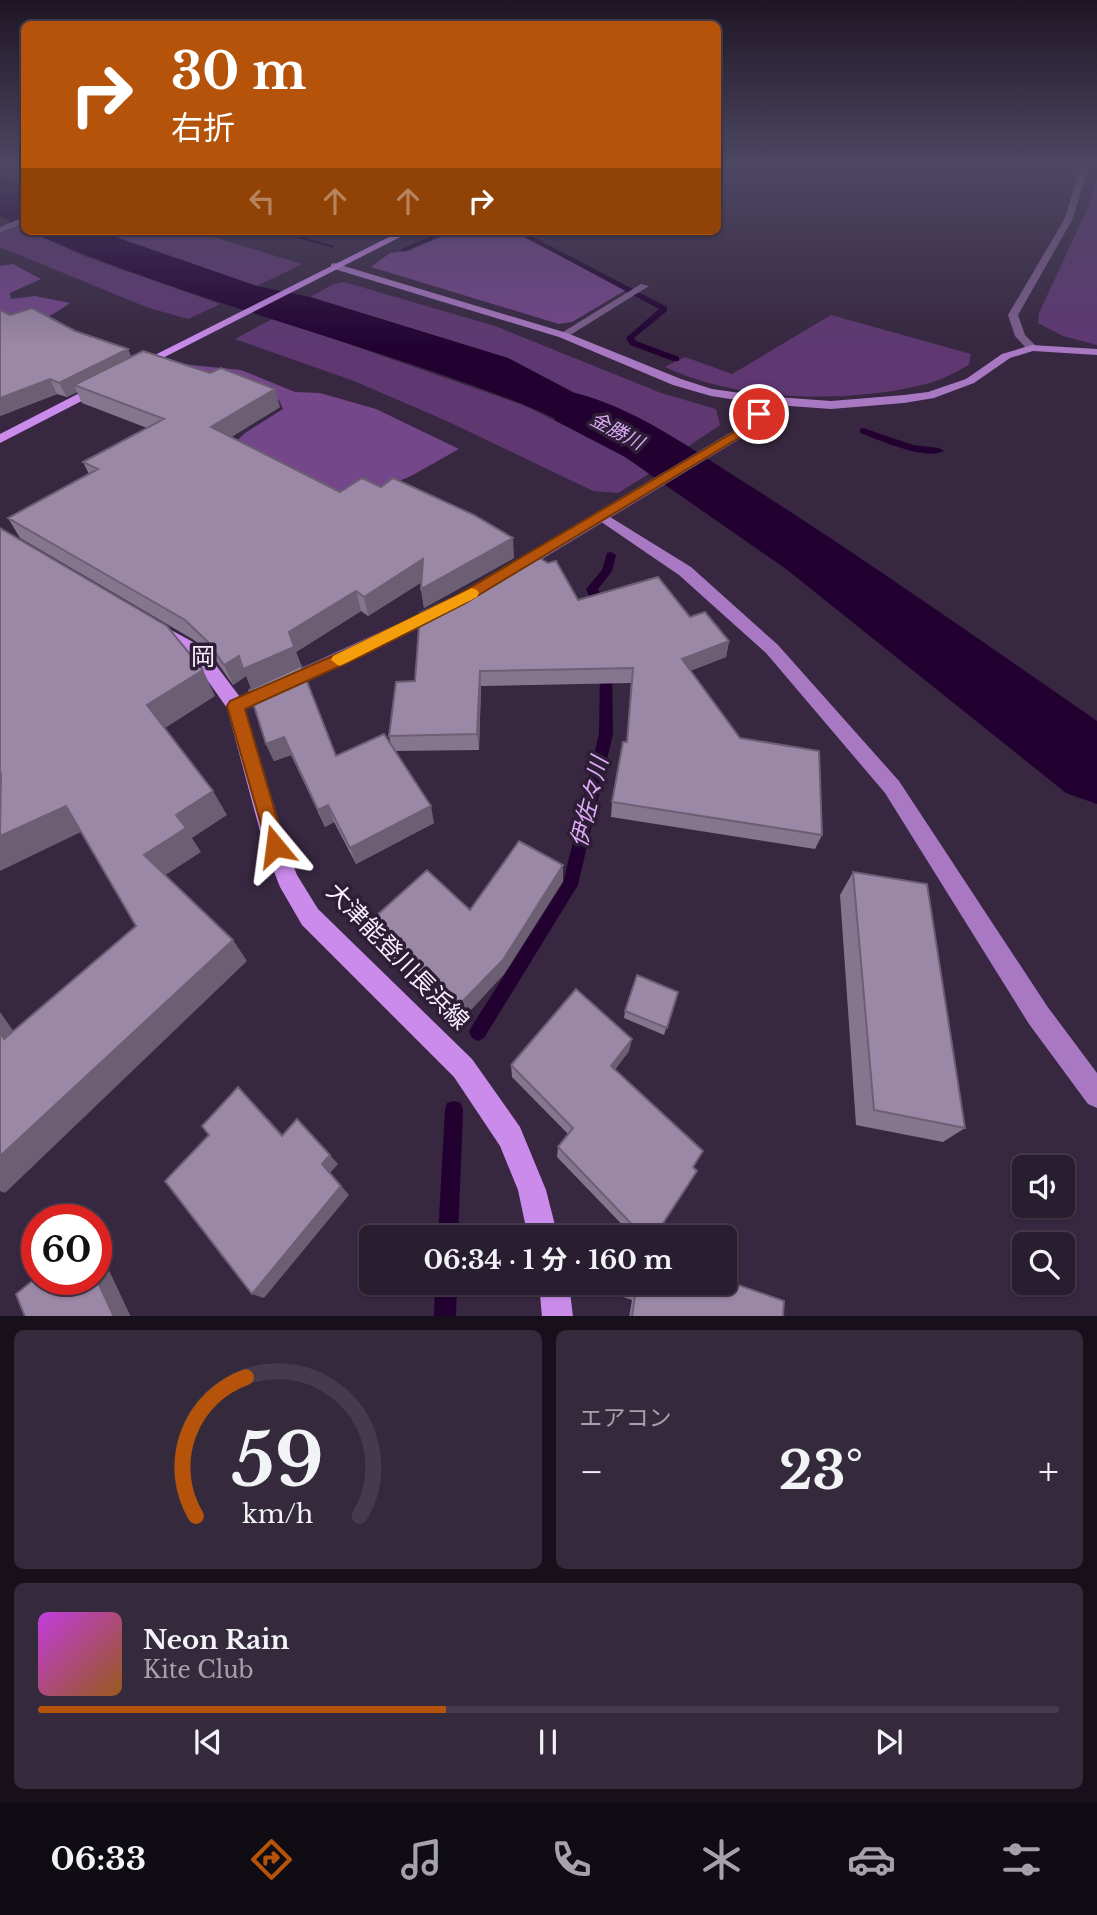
<!DOCTYPE html>
<html lang="ja">
<head>
<meta charset="utf-8">
<style>
  :root { --surface:#291d30; --page:#352a3c; --text:#f1f3f6; --muted:#a5a2ab; --line:#453b4c; --accent:#b45309 }
  body { margin:0; font-family:"Libre Baskerville","Noto Sans JP",serif; background:var(--page); color:var(--text); height:100vh; display:flex; flex-direction:column; font-size:26px; white-space:nowrap }
  * { box-sizing:border-box; margin:0 }
  p { font-size:23px; color:var(--muted) }
  .icon { flex:none; width:38px; height:38px; fill:none; stroke:currentColor; stroke-width:2; stroke-linecap:round; stroke-linejoin:round }
  .map { position:relative; height:1316px; overflow:hidden }
  .drawer { display:flex; flex-direction:column; gap:14px; padding:14px; background:#17101a; flex:1 }
  .drawer>* { flex:none }
  .hud { position:absolute; left:21px; top:21px; width:700px; height:214px; border-radius:10px; box-shadow:0 2px 5px #0004,0 0 0 2px var(--line); background:#b45309; color:#fff; overflow:hidden }
  .fabs { position:absolute; left:1012px; top:1155px; display:grid; gap:14px }
  .fabs a { display:grid; place-items:center; width:63px; height:63px; border-radius:10px; background:var(--surface); box-shadow:0 2px 5px #0004,0 0 0 2px var(--line); font-size:35px }
  .speed { position:absolute; left:21px; top:1204px; display:flex; gap:14px; font-size:35px; font-weight:700; text-align:center }
  .speed>* { display:grid; place-content:center; width:91px; height:91px; border-radius:50%; background:var(--surface); box-shadow:0 2px 5px #0004,0 0 0 2px var(--line); line-height:1 }
  .speed .limit { border:10px solid #d22; background:#fff; color:#111 }
  .pin { position:absolute; display:grid; place-items:center; width:60px; height:60px; color:#fff; margin:-30px; border:4px solid #fff; border-radius:50%; box-shadow:0 2px 7px #0007 }
  .me { position:absolute; width:77px; margin:-38px; rotate:344deg; stroke-linejoin:round; filter:drop-shadow(0 0 5px #0008) }
  .turn { display:flex; align-items:center; gap:24px; height:147px; padding:0 35px; font-size:32px }
  .turn .icon { width:91px; height:91px; stroke-width:2.5 }
  .turn b { display:block; font-size:49px; line-height:60px }
  .lanes { display:flex; align-items:center; height:66px; padding:0 35px; background:#0003; justify-content:center; gap:35px; direction:ltr }
  .lanes .off { opacity:.35 }
  .big { font-size:52px; font-weight:700; line-height:1.1 }
  .drawer .widget { flex:1; display:flex; flex-direction:column; justify-content:center; gap:10px; min-width:0; padding:0 24px; border-radius:10px; background:var(--page) }
  .drawer .dial { align-items:center; gap:0 }
  .dial svg { height:182px; overflow:visible; fill:none; stroke:var(--line); stroke-width:7; stroke-linecap:round; text-anchor:middle }
  .dial text { fill:var(--text); stroke:none }
  .song { display:flex; align-items:center; gap:21px }
  .cover { width:84px; height:84px; border-radius:10px; background:linear-gradient(135deg,hsl(290 70% 55%),hsl(30 70% 35%)) }
  .played { height:7px; border-radius:4px; background:linear-gradient(90deg,var(--accent) 40%,var(--line) 40%) }
  .keys { display:flex; justify-content:space-around; direction:ltr }
  .heat { display:flex; justify-content:space-between; align-items:center; font-size:38px; direction:ltr }
  .drawer .tiles { flex:1; display:grid; gap:14px; grid-template-columns:1fr 1fr }
  .widget:last-child { grid-column:span 2 }
  .trip { position:absolute; left:359px; top:1225px; width:378px; height:70px; border-radius:10px; background:var(--surface); box-shadow:0 2px 5px #0004,0 0 0 2px var(--line); font-weight:700; line-height:70px; text-align:center }
  .tabs { display:flex; height:112px; justify-content:space-around; align-items:center; background:#100c13; color:var(--muted) }
  .tabs .icon { width:49px; height:49px }
  .tabs .active { color:var(--accent) }
  .tabs b { font-size:32px; color:var(--text) }
  .map>svg:first-child { display:block }
</style>
</head>
<body>
<div class="map">
<svg width="1097" height="1317" viewBox="0 0 1097 1317">
  <rect width="100%" height="100%" fill="#372740"/>
  <path fill="#5f3872" d="M1097,176V345L1063,336L1038,323L1039,313L1088,207Z
    M18,226L84,256L220,304L188,319L146,307L0,247V234Z
    M98,231H194L302,264L257,286Z
    M344,282L495,326L661,393L716,409L720,425L683,450L508,358L310,297L334,284Z
    M831,315L971,354L969,365C957,371 944,379 930,383C852,404 738,402 665,367L685,357L732,374Z
    M274,318L523,405L655,470L618,493L593,491L449,422L354,381L235,339Z"/>
  <path fill="#74468a" d="M455,231H512L626,290L572,322L559,324L371,267L390,253L408,251Z
    M13,264L41,279L10,293L11,299L35,296L70,303C46,320 28,328 0,317V266Z
    M181,364L241,370L295,392L320,393L376,409L459,449L411,476L343,505L228,449L245,433L283,409L279,400Z"/>
  <path fill="#220131" d="M0,174L24,188V229L0,216Z
    M28,231H98L257,286L310,297L508,358L683,450L655,470C611,448 567,422 522,404C359,340 188,301 28,231Z"/>
  <g fill="none" stroke-linecap="round" stroke-linejoin="round">
    <path fill="#220131" fill-rule="evenodd" d="M274,231H284L335,246L332,248Z
      M443,231H451L405,251L400,250Z
      M514,231H522L667,307V311L634,338L636,341L679,357V361H673L630,345L626,338L659,309Z
      M863,428L913,445L939,448L944,451C926,461 879,440 860,433V429Z
      M611,552L616,555L612,571L598,589L607,610L601,614L595,610L586,589L602,570L607,553Z
      M606,664L612,669L613,734L578,885L484,1038L478,1041L472,1038L469,1032L472,1026L563,883L599,734L600,669Z
      M454,1101L461,1103L463,1110L458,1237H438L445,1110L447,1103Z
      M435,1283H457L456,1317H434Z"/>
    <path fill="#220131" fill-rule="evenodd" d="M575,393C636,408 691,449 744,482C864,558 980,640 1097,721V804L1066,793L786,569L625,457L556,421L548,409L556,397Z"/>
    <path fill="#7d5e8d" fill-rule="evenodd" d="M1082,163H1090L1072,220L1018,315L1025,335L1038,348L1028,350L1015,336L1008,315L1064,220Z
      M24,217V223L0,233V227Z
      M641,284L649,286L567,337L558,335Z
      M762,396L768,400L759,422L743,437L521,572H509L507,568L509,564L733,431L749,417L756,400Z
      M439,605L447,611L445,615L361,657L243,711H229L227,706L229,701Z"/>
    <path fill="#a978c2" fill-rule="evenodd" d="M334,263L567,333L681,379L712,389L762,396L831,401L904,395L928,392L966,379L1002,354L1032,345L1097,349V355L1033,351L1010,358L974,383L934,398L904,403L831,409L762,404L711,396L673,385L559,337L331,268V264Z
      M602,512L691,567L778,645L899,781L1047,1006L1097,1073V1108L1088,1104L1029,1024L885,793L766,653L679,575L597,519L595,516Z"/>
    <path fill="#ca8beb" fill-rule="evenodd" d="M401,231H412L143,368L133,366Z
      M99,383L103,384V390L0,443V434Z
      M160,624L193,642L215,664L243,701L286,846L297,875L318,909L472,1059L520,1127L546,1190L558,1237H528L518,1190L500,1146L454,1077L302,925L280,887L264,846L227,708L203,674L181,650L154,634L152,630L154,626Z
      M539,1283H569L573,1317H542Z"/>
  </g>
  <path fill="#85758f" d="M0,310L10,315L75,331L128,349L131,357L280,407L231,437L340,492L514,558L424,608L421,589L422,582L368,616L361,611L296,652L336,756L391,745L389,736L415,681L578,600L690,617L729,641L726,657L690,671L740,738L822,835L815,849L611,817L612,802L627,742L631,683L481,686L479,750L395,751L434,823L356,864L334,822L325,827L291,755L274,761L266,744L261,684L246,676L233,685L217,662L194,640L20,538L8,518L89,474L83,462L147,428L82,403L77,392L67,397L57,394L0,416Z
    M563,865V881L504,974L456,1026L373,939L367,924L470,910Z
    M853,872L965,1128L943,1142L856,1125L840,895Z
    M678,992L664,1035L624,1018L625,1011Z
    M629,1051L615,1069L693,1167L654,1237H634L557,1157L558,1147L568,1134L512,1077L511,1065Z
    M622,1283H724L783,1317H629L632,1300L620,1296Z"/>
  <path fill="#6c5f74" d="M128,349L134,363L74,385L77,392L67,397L59,383Z
    M50,379L57,394L0,416V398Z
    M275,389L280,407L217,446L211,427Z
    M513,538L514,558L424,608L421,589Z
    M423,559L426,579L368,616L364,597Z
    M356,591L361,611L296,652L301,667L251,689L246,676L233,685L224,665L239,656L289,632Z
    M729,641L726,657L679,675L682,659Z
    M203,670L215,696L162,730L147,705Z
    M480,671L481,686L479,750L477,734Z
    M284,737L291,755L274,761L266,744Z
    M213,791L227,815L192,838L201,852L161,878L144,855L176,815Z
    M328,805L334,822L325,827L318,810Z
    M66,806L85,830L0,871V836Z
    M431,806L434,823L356,864L350,848Z
    M563,865V881L504,974L456,1026L452,1012Z
    M233,940L247,961L5,1193L0,1191V1156Z
    M0,1012L31,1056L4,1039L0,1032Z
    M632,1039L629,1051L609,1078L611,1066Z
    M238,1087L250,1099L292,1145L282,1136Z
    M330,1155L338,1164L330,1173L349,1195L264,1298L252,1294L322,1164Z
    M96,1246L98,1247L131,1317H114L96,1278Z"/>
  <path fill="#9b88a6" stroke="#6c5f74" stroke-width="2" d="M32,308L75,331L128,349L59,383L50,379L0,398V310L10,315Z
    M143,351L210,373L221,368L275,389L211,427L340,492L362,478L381,487L393,478L474,515L513,538L421,589L423,559L364,597L356,591L289,632L294,647L243,669L239,656L224,665L208,642L185,620L8,518L98,469L83,462L164,419L74,385Z
    M0,528L167,626L203,670L147,705L213,791L176,815L186,828L144,855L233,940L0,1156V1032L4,1039L136,926L66,806L0,836L1,774L0,772Z
    M531,553L548,563L556,561L578,600L658,577L690,617L705,612L729,641L682,659L740,738L819,751L822,835L612,802L623,742H627L633,668L480,671L477,734L389,736L396,682L415,681L420,613L465,592Z
    M301,666L336,756L384,734L431,806L350,848L328,805L318,810L284,737L266,744L249,690Z
    M519,841L563,865L503,960L452,1012L367,924L427,870L470,910Z
    M853,872L927,884L965,1128L874,1110Z
    M637,975L678,992L667,1028L625,1011Z
    M576,989L632,1039L611,1066L703,1151L693,1167L697,1171L654,1237H644L558,1147L573,1128L511,1065Z
    M238,1087L282,1136L297,1119L330,1155L322,1164L341,1186L252,1294L165,1181L209,1135L202,1126Z
    M37,1277V1279L96,1278L114,1317H25L16,1294Z
    M724,1280L784,1301L783,1317H632L635,1296L623,1292L625,1283H724Z"/>
  <linearGradient id="sky" x2="0" y2="1"><stop stop-color="#1e1523"/><stop offset="0.47" stop-color="#4d4764"/><stop offset="1" stop-color="#4d4764" stop-opacity="0"/></linearGradient>
  <rect width="1097" height="348" fill="url(#sky)"/>
  <path fill="#b45309" stroke="#753606" stroke-width="2" d="M759,410L765,414L755,427L742,436L464,604L360,657L245,709L285,846L282,852L275,854L269,852L227,706L230,701L349,649L454,597L734,432Z"/>
  <path fill="#f59e0b" d="M472,588L477,590L479,593L477,597L344,664L339,666L331,660L333,656Z"/>
  <g text-anchor="middle" dominant-baseline="central" stroke-width="7" stroke-linejoin="round" paint-order="stroke">
    <g font-size="19" font-style="italic" fill="#ddabf7" stroke="#2d1d35">
      <text transform="translate(617 431) rotate(28)">金勝川</text>
    </g>
    <g font-size="23" font-style="italic" fill="#ddabf7" stroke="#2d1d35">
      <text transform="translate(589 802) rotate(-76)">伊佐々川</text>
    </g>
    <g font-size="24" fill="#faf1fe" stroke="#2d1d35">
      <text x="203" y="656">岡</text>
    </g>
    <g font-size="24" fill="#faf1fe" stroke="#2d1d35">
      <text transform="translate(398 956) rotate(46)">大津能登川長浜線</text>
    </g>
  </g>
</svg>
<div class="fabs">
<a><svg class="icon" aria-label="sound" viewBox="0 0 24 24"><path d="M4 9h4l5-4v14l-5-4H4zM17 9q2 3 0 6"/></svg></a>
<a><svg class="icon" aria-label="search" viewBox="0 0 24 24"><circle cx="10" cy="10" r="6"/><path d="M15 15l6 6"/></svg></a>
</div>
<div class="speed"><div class="limit">60</div></div>
<div class="pin" style="left:759px;top:414px;background:#d93025"><svg class="icon" aria-label="arrive" viewBox="0 0 24 24"><path d="M6 21V4h12l-3 4 3 4H6"/></svg></div>
<svg class="me" style="left:275px;top:846px" viewBox="-20 -20 40 40"><path d="M0-17L14 15 0 8-14 15z" fill="#b45309" stroke="#fff" stroke-width="4"/></svg>
<div class="trip">06:34 · 1 分 · 160 m</div>
<div class="hud">
<div class="turn"><svg class="icon" aria-label="right" viewBox="0 0 24 24"><path d="M7 20v-9h11M14 6l5 5-5 5"/></svg><div><b>30 m</b>右折</div></div>
<div class="lanes"><svg class="icon off" aria-label="left" viewBox="0 0 24 24"><path d="M17 20v-9H6M10 6l-5 5 5 5"/></svg><svg class="icon off" aria-label="ahead" viewBox="0 0 24 24"><path d="M12 20V5M6 11l6-6 6 6"/></svg><svg class="icon off" aria-label="ahead" viewBox="0 0 24 24"><path d="M12 20V5M6 11l6-6 6 6"/></svg><svg class="icon" aria-label="right" viewBox="0 0 24 24"><path d="M7 20v-9h11M14 6l5 5-5 5"/></svg></div>
</div>
</div>
<section class="drawer">
<div class="tiles">
<div class="widget dial"><svg viewBox="0 0 100 80">
<path d="M14 69A42 42 0 1 1 86 69"/>
<path d="M14 69A42 42 0 0 1 36 8" stroke="#b45309"/>
<text x="50" y="56" font-size="32" font-weight="700">59</text>
<text x="50" y="72" font-size="11">km/h</text>
</svg></div>
<div class="widget"><p>エアコン</p>
<div class="heat"><a>−</a><b class="big">23°</b><a>+</a></div>
</div>
<div class="widget">
<div class="song"><i class="cover"></i><div><b>Neon Rain</b><p>Kite Club</p></div></div>
<div class="played"></div>
<div class="keys"><svg class="icon" aria-label="previous" viewBox="0 0 24 24"><path d="M18 5L8 12l10 7zM5 5v14"/></svg><svg class="icon" aria-label="pause" viewBox="0 0 24 24"><path d="M8 5v14M16 5v14"/></svg><svg class="icon" aria-label="next" viewBox="0 0 24 24"><path d="M6 5l10 7-10 7zM19 5v14"/></svg></div>
</div>
</div>
</section>
<nav class="tabs">
<b>06:33</b>
<svg class="icon active" aria-label="directions" viewBox="0 0 24 24"><path d="M12 3l9 9-9 9-9-9zM9 14v-3h6M13 9l2 2-2 2"/></svg>
<svg class="icon" aria-label="music" viewBox="0 0 24 24"><path d="M9 18V5l10-2v13"/><circle cx="6" cy="18" r="3"/><circle cx="16" cy="16" r="3"/></svg>
<svg class="icon" aria-label="phone" viewBox="0 0 24 24"><path d="M5 4h4l2 5-3 2q2 4 5 5l2-3 5 2v4C11 20 4 13 5 4z"/></svg>
<svg class="icon" aria-label="climate" viewBox="0 0 24 24"><path d="M12 3v18M4 7l16 10M4 17L20 7"/></svg>
<svg class="icon" aria-label="car" viewBox="0 0 24 24"><path d="M5 17H2v-5l4-1 3-4h7l3 4 3 1v5h-3M9 17h6M6 11h13"/><circle cx="7" cy="17" r="2"/><circle cx="17" cy="17" r="2"/></svg>
<svg class="icon" aria-label="filters" viewBox="0 0 24 24"><path d="M4 7h16M4 17h16"/><circle cx="9" cy="7" r="2"/><circle cx="15" cy="17" r="2"/></svg>
</nav>
</body>
</html>
